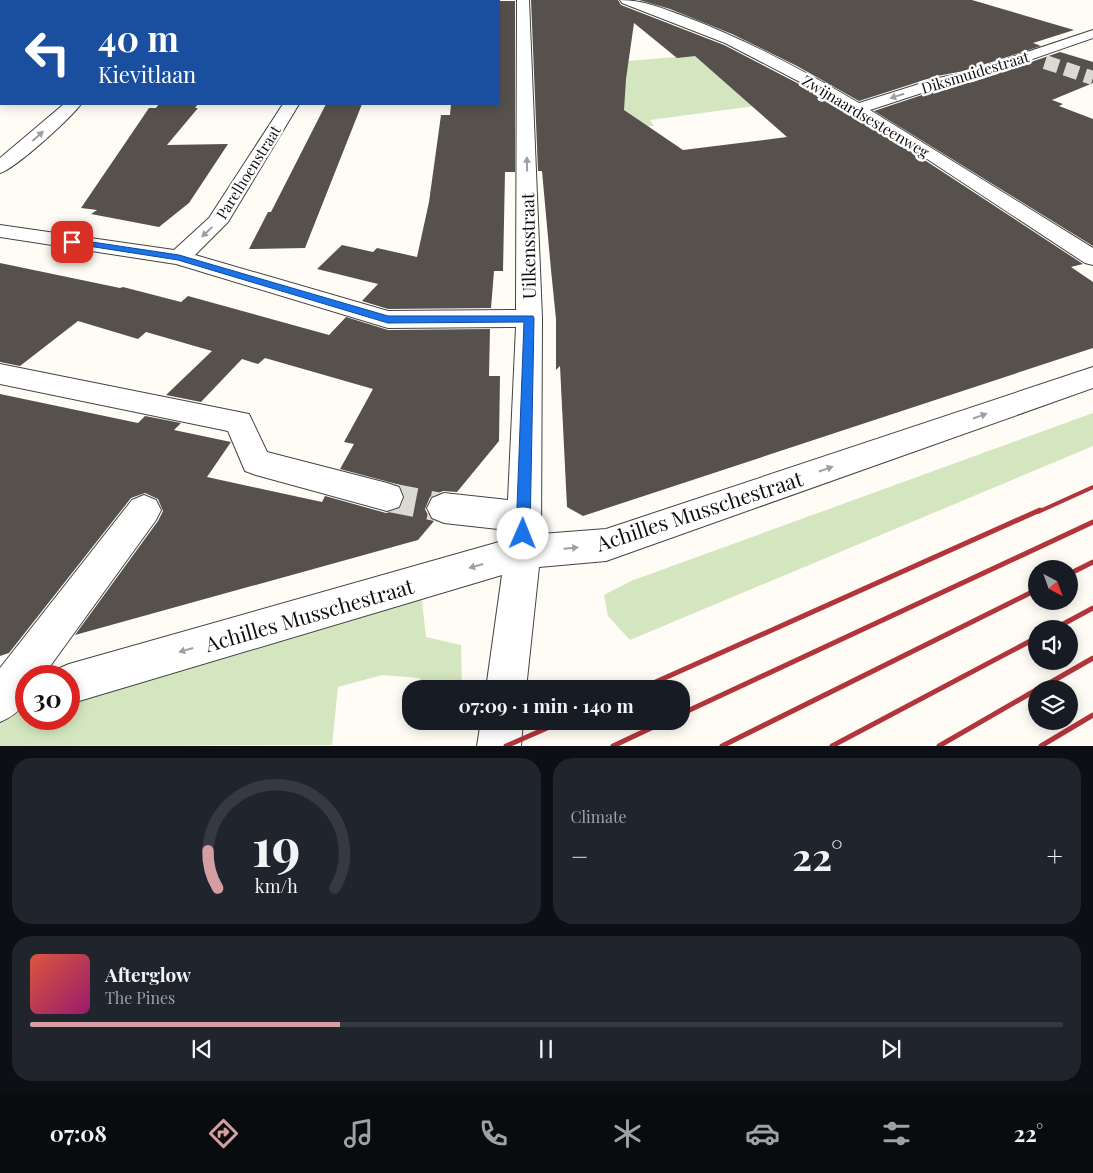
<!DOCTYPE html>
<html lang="en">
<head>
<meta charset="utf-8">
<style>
  :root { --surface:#171b24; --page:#20242c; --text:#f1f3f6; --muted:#9ea1a6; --line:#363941; --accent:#d59ea2 }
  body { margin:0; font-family:"Playfair Display",serif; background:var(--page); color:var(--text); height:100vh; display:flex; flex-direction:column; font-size:19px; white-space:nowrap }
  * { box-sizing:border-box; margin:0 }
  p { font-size:16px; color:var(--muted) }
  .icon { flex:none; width:28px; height:28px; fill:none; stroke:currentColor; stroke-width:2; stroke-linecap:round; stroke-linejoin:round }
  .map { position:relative; height:746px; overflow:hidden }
  .details { display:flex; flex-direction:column; gap:12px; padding:12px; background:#0d0f14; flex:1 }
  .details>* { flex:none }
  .hud { position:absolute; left:0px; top:0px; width:500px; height:105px; box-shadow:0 2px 12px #0003; background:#1a4fa0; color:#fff; overflow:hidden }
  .needle { width:32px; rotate:139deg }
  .controls { position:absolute; left:1028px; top:560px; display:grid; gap:10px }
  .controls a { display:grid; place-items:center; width:50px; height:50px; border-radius:50%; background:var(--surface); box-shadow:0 2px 12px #0003; font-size:25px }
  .speed { position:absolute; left:15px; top:665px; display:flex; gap:10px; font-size:25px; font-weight:700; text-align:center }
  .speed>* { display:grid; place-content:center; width:65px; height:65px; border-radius:50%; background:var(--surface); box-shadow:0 2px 12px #0003; line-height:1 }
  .speed .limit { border:8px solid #d22; background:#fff; color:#111 }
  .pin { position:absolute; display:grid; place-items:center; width:42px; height:42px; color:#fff; margin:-21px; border-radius:10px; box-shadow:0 2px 8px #0006 }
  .me { position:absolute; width:55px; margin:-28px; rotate:1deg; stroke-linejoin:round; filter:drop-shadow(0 0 4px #0008) }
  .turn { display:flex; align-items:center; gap:18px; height:105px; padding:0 15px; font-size:22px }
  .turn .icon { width:65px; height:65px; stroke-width:2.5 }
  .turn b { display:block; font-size:35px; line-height:42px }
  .big { font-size:38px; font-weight:700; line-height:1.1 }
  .details .tile { flex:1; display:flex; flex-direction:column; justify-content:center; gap:8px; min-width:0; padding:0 18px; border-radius:20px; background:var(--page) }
  .details .dial { align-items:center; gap:0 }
  .dial svg { height:130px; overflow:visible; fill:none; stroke:var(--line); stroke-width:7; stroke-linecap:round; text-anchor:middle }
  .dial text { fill:var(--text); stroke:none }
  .song { display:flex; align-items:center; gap:15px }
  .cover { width:60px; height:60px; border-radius:8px; background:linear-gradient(135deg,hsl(10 70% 55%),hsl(320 70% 35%)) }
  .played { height:5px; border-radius:2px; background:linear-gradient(90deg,var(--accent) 30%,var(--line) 30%) }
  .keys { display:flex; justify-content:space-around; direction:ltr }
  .heat { display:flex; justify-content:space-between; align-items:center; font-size:28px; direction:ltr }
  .details .tiles { flex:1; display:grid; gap:12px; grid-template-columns:1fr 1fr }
  .tile:last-child { grid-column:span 2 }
  .trip { position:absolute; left:402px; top:680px; width:288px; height:50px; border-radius:20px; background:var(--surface); box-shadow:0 2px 12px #0003; font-weight:700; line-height:50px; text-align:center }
  .menu { display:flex; height:80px; justify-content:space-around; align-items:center; background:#090b0e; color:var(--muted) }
  .menu .icon { width:35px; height:35px }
  .menu .active { color:var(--accent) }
  .menu b { font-size:22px; color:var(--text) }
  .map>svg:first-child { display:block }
</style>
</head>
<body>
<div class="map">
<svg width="1093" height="746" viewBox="0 0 1093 746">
  <rect width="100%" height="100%" fill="#fefcf4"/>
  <path fill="#d3e6c0" d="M710,54L792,101L650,120L654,126L636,127L621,107L628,61Z
    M1093,413V446L630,640L608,616L604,595L631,581Z
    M421,593L426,637L461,645L462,689H428L419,678L382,675L338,687L332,745L0,746V717L26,710V719H69V697Z"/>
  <path fill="#57514d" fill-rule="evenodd" d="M531,0H618L621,5L724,45L799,84L923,159L1083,264L1071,267L1093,282V348L583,516L567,507L560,366L556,370V319L551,270L542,171H538ZM634,23L677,58L695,56L787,137L683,150L624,110L626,79Z
    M639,0H972L1074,30L1033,43L1041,46L964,71L937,76L859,101L797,66L732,34L670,9Z
    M499,1H515V172H505L503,271H494L491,308L388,309L362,301L378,284L317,269L342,245L373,252L377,248L417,257L429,202L441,115H450L451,104H499Z
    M1060,52L1093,62V83L1052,100L1063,104L1059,106L1093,119V246L874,111L946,87L973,82Z
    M159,104H198L195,108H198L167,145L228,144L189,203L159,227L91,214L97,210L81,208L149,108H156Z
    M326,104H362L305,248L249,249L268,212H271Z
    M0,263L120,288L123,287L181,302L188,296L329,335L346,317L388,330L490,329L489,376H500L499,441L457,492L443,491L430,497L425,509L430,519L434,521L418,540L75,635L158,521L163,511L158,499L145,493L131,498L9,653L0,656V394L138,423L145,416L181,423L174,430L231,442L207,477L322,502L325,496L386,513L400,509L405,498L400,485L340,469L354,444L344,442L373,389L265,358L258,364L242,359L201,402L166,395L212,351L146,332L138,339L78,321L20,366L0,362Z"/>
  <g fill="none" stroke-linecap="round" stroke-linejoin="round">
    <path stroke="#dad9d2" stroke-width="14" stroke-dasharray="14 7" stroke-linecap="butt" d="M1045,62L1093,78"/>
    <path stroke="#dad9d2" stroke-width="29" stroke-dasharray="29 14" stroke-linecap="butt" d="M387,497L444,508"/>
    <defs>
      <path id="minor" d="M0,0H30L31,1H1L0,5Z
        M192,0H248L191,1Z
        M517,0H529L542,318L541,534L606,529L1093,367V388L606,561L539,567L526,689H486L502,575L69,704V676H52L55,670L69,664L506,540L507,530L444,523L432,518L427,508L432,498L444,493L508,500L516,327L388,328L176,264L0,237V225L174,250L209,218L283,104H299L228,222L195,255L388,311L516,310Z
        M620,0C644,0 664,9 686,17C747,40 803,70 859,103L938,78L964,73L1093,30V38L972,80L946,85L870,110L1093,248V265L1085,263L924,157L800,82L725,43L622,3Z
        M0,66H1V74H0Z
        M64,104H81C71,118 15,169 0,173V158Z
        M0,364L249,414L267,452L387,483L399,487L403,497L399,507L387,511L256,475L245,471L228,431L0,384Z
        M144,495L156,500L161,510L156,520L43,676H26C26,702 25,711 0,722V668L132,500Z
        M481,721H523L521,746H477Z"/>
    </defs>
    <use href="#minor" stroke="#434343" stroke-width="2"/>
    <use href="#minor" fill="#fff" fill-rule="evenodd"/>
    <path stroke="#b2353b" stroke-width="4" d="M1038,512L1093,487"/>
    <path stroke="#b2353b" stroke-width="5" d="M1069,574L1093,562
      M1054,629L1093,608
      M640,689L1040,510
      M1039,689L1093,658
      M681,714L1093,522
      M506,746L563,721
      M613,746L666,721
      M722,746L1036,590
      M832,746L1036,638
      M939,746L1036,690
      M1041,746L1093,715"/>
  </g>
  <defs><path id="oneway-solid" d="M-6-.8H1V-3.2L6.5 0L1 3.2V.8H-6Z" transform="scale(1.25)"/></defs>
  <g fill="#9f9f9f">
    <use href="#oneway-solid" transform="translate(897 96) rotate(163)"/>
    <use href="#oneway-solid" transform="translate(38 136) rotate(-42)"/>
    <use href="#oneway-solid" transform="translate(527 164) rotate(-91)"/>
    <use href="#oneway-solid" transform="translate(207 232) rotate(137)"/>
    <use href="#oneway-solid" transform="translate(980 416) rotate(-19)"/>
    <use href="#oneway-solid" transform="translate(826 469) rotate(-19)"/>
    <use href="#oneway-solid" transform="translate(571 548) rotate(-5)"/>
    <use href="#oneway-solid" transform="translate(476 566) rotate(164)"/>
    <use href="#oneway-solid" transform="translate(186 650) rotate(164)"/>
  </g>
  <path fill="#1a73e8" stroke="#114b97" d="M72,239L179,255L388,316H533L534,318L530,534L528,539L523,541L518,539L516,534L524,322L388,323L178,260L69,243V240Z"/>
  <g text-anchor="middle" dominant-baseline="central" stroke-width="5" stroke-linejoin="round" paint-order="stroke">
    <g font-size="15" fill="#101010" stroke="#fff">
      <text transform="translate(975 72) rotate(-17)">Diksmuidestraat</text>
      <text transform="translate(866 116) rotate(31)">Zwijnaardsesteenweg</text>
      <text transform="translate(248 172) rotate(-58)">Parelhoenstraat</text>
    </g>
    <g font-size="18" fill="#101010" stroke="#fff">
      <text transform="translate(528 246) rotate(-91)">Uilkensstraat</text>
    </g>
    <g font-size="21" fill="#101010" stroke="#fff">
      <text transform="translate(699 510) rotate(-18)">Achilles Musschestraat</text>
      <text transform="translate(309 614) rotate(-16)">Achilles Musschestraat</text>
    </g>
  </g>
</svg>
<div class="controls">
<a><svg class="needle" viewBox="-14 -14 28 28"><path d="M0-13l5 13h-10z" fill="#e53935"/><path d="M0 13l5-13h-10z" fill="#9ea1a6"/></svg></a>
<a><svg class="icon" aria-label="sound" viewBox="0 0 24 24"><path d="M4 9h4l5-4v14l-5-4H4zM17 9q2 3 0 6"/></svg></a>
<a><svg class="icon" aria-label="layers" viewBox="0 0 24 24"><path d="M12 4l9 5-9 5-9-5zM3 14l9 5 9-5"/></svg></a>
</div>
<div class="speed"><div class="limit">30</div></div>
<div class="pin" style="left:72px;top:242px;background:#d93025"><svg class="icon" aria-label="arrive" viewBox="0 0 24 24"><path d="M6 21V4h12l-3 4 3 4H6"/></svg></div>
<svg class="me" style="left:523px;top:534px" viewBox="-20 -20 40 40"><circle r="19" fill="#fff"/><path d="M0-13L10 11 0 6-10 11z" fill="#1a73e8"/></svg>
<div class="trip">07:09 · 1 min · 140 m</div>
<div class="hud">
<div class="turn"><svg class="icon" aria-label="left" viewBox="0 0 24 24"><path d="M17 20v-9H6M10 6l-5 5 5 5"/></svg><div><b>40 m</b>Kievitlaan</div></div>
</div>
</div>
<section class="details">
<div class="tiles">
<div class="tile dial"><svg viewBox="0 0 100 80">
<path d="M14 69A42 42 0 1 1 86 69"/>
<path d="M14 69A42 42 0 0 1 8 46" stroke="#d59ea2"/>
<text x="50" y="56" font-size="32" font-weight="700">19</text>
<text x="50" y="72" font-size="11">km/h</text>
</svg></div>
<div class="tile"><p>Climate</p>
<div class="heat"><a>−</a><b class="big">22°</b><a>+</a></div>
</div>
<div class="tile">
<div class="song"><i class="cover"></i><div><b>Afterglow</b><p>The Pines</p></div></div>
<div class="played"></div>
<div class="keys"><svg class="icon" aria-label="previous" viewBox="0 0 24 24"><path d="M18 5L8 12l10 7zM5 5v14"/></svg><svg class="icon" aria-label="pause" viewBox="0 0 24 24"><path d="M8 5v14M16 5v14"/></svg><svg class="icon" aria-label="next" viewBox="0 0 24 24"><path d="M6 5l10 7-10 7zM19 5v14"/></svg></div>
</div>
</div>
</section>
<nav class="menu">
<b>07:08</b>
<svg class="icon active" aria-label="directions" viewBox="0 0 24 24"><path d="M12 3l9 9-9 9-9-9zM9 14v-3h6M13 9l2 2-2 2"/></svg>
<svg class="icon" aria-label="music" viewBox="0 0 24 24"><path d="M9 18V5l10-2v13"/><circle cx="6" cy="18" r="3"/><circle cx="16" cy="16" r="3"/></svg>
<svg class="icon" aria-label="phone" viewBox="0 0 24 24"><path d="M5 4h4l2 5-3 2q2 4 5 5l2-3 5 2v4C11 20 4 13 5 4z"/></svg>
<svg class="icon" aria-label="climate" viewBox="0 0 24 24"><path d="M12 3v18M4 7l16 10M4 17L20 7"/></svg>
<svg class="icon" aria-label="car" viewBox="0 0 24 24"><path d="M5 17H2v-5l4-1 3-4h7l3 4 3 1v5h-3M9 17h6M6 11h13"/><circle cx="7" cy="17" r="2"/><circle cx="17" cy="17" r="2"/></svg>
<svg class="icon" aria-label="filters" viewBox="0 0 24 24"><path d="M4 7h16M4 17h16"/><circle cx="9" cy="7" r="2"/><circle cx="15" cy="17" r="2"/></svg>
<b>22°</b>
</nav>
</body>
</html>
